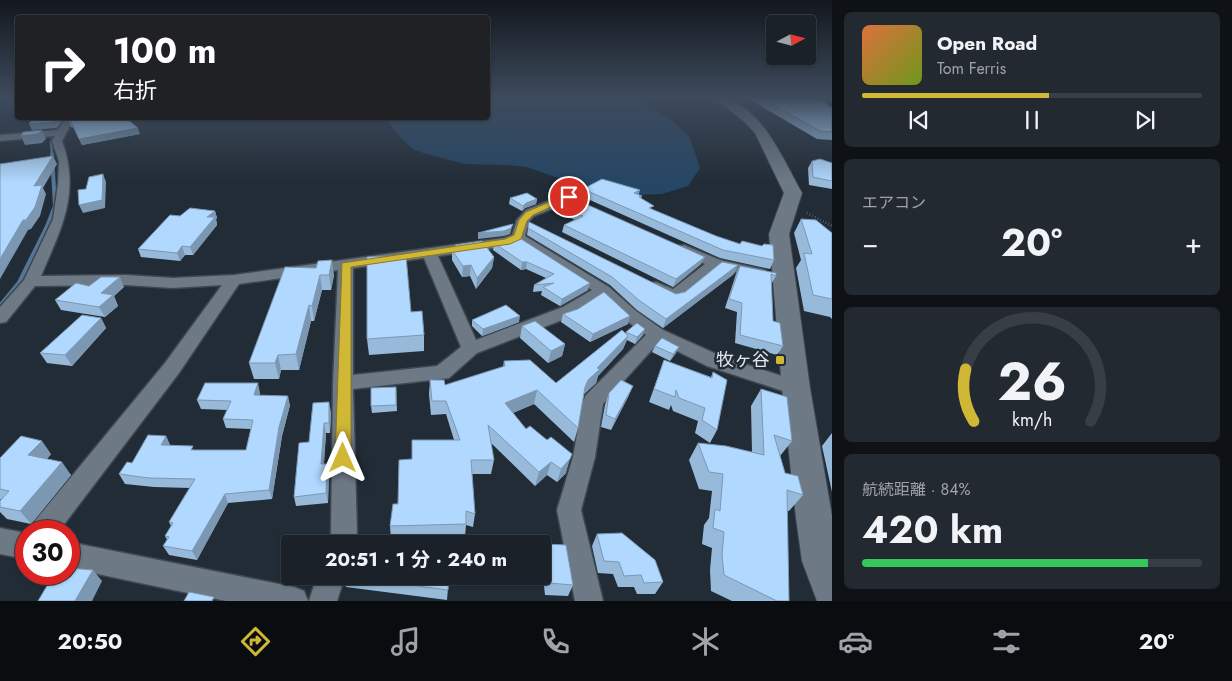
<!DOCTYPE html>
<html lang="ja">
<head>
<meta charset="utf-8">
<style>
  :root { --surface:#1a2128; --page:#232930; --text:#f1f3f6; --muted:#9fa3a8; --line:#383e45; --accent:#d0b836 }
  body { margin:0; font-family:Jost,"Noto Sans JP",sans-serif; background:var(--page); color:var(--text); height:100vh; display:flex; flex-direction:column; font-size:19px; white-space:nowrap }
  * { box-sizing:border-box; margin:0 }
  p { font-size:16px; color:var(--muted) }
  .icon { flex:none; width:28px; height:28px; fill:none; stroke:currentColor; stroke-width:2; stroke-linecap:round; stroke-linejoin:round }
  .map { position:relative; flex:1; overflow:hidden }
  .panel { display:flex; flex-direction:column; gap:12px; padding:12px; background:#0e1216; width:400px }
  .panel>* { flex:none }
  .hud { position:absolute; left:15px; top:15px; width:475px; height:105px; border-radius:5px; box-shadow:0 1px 4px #0004,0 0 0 1px var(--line); background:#202124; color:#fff; overflow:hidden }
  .needle { width:32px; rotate:83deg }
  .controls { position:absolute; left:766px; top:15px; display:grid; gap:10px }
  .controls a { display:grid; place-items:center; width:50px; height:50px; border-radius:5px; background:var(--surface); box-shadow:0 1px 4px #0004,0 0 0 1px var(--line); font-size:25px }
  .speed { position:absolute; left:15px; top:520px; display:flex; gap:10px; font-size:25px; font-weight:700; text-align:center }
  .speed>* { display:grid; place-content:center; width:65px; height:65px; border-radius:50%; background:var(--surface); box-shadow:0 1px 4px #0004,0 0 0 1px var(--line); line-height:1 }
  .speed .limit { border:8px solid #d22; background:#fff; color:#111 }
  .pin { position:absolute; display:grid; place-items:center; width:42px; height:42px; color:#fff; margin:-21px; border:2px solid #fff; border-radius:50%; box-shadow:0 1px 5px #0007 }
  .me { position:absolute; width:55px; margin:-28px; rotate:0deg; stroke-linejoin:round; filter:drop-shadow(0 0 4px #0008) }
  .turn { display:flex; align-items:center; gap:18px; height:105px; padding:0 15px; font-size:22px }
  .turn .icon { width:65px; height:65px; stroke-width:2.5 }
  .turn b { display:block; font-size:35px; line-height:42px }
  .big { font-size:38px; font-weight:700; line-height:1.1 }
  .panel .widget { flex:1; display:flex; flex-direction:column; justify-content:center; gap:8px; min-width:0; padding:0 18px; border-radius:8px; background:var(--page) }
  .panel .dial { align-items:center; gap:0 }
  .dial svg { height:130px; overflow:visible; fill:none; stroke:var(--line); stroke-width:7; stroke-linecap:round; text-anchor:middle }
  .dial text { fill:var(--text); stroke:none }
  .song { display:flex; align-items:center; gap:15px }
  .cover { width:60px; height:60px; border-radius:8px; background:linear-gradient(135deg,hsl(20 70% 55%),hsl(80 70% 35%)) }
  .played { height:5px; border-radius:2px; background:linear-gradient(90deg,var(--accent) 55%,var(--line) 55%) }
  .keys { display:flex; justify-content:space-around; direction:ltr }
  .heat { display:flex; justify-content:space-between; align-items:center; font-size:28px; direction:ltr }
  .charge { height:8px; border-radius:4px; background:linear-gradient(90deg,#34c759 84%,var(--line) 0) }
  .trip { position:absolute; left:281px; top:535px; width:270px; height:50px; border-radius:5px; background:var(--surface); box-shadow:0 1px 4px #0004,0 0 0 1px var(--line); font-weight:700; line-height:50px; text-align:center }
  .tab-bar { display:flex; height:80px; justify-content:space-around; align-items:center; background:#0a0d10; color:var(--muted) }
  .tab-bar .icon { width:35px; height:35px }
  .tab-bar .active { color:var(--accent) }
  .tab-bar b { font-size:22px; color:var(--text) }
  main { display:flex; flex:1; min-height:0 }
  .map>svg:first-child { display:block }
</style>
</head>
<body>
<main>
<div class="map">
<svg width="832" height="601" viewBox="0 0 832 601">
  <rect width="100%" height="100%" fill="#222c36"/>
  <path fill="#254664" d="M488,98H631L667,117L678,126L690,138L700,168L688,186L662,194L632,195L595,191L527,167L507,165L465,164L423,153L413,149L402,139L386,119L488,118Z"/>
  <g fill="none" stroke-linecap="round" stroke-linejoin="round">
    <path stroke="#537699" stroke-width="2.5" d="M52,155L51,142L62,118"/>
    <path stroke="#537699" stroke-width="4" d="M46,229L55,206L52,154"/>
    <path stroke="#537699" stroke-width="4.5" d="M0,306L19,283L47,227"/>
    <defs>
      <path id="minor" d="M66,118H74L62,141C81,193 61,229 41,276L126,275L173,278L234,275L504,238L512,235L517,220L526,210L569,193L581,200L579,203L569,202L534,216L529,221L525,236L609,287L636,311L663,330L721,356L803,383L806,388L803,393L796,395L789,393L707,366L659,342L603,404L595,457L581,510L603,601H575L557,510L573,457L583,401L586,395L646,335L624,319L602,298L575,315L477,353L449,378L353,389L357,533L353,544H327L331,533L333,383L338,270L239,284L179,373L59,531H30L34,522L165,363L222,285L173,288L126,285L35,286L6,322L0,323V307L24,280L53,219L58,184L59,161L52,141L55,136L0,141V135L58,130ZM517,242L592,290L563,307L476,340L438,256L507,246ZM424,258L461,347L437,366L353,375V268Z
        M684,245L720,260L765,270L768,273L765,276L760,278L718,268L680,299H668L650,290L648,287L650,284L656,282L673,289L705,264L679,252L677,249L679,246Z
        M0,528L26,533V559L0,554Z
        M69,542L294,587L304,591L308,601H226L69,568Z
        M317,576H345L337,601H309Z"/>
      <path id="secondary" d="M715,98C759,98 783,160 802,193L789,234L810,388L832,516V601H817L802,561L796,518L782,388L769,234L784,193L755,133L746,123Z"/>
    </defs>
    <use href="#minor" stroke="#3f474f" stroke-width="3"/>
    <use href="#secondary" stroke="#3f474f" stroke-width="2"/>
    <path stroke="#7d858d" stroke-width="2.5" stroke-dasharray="0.5 2.5" stroke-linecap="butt" d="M807,213L832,226"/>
    <use href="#minor" fill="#6d7985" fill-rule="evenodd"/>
    <use href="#secondary" fill="#6d7985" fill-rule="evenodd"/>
  </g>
  <path fill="#98bada" d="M732,98H820L830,107L832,108V140L817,139L749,99Z
    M69,121L140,134L82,145L74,128L71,127Z
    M812,161L832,163V189L809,185L808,168Z
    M583,189L639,195L642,196L641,198L653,210L774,260L770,269L720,258L581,196Z
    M510,198L537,199L536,204L525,208L522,211L509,204Z
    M555,203L701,264L673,287L562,232L564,225L575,220L554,210Z
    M215,211L217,218L216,219L217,225L193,255H185L180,261L141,257L138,249L180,216Z
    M801,219L832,233V319L830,317L804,311L796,268L801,260L794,233Z
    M529,222L676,294L685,292L734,274L663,328L637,310L610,285L527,235Z
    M494,243L588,290L560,306L541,295L542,291L533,292L534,285L546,278L526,269L521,270L493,250Z
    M455,245L494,257L492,268L476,289L470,276L462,277L452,260V250H455Z
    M740,266L776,276L771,284L773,321L783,346L777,355L735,343L737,312L725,308L736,274Z
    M316,268L334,275L331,290H322L314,321H311L299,370H281L279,379H254L249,363Z
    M89,286L124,287L114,296L118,306L105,317L61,310L55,300Z
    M411,312L424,335V351L369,355L367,339Z
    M563,314L628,324L590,342L561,322Z
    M101,318L106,328L72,366L47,363L40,353Z
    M472,320L519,322L482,336L472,326Z
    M522,326L565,344L562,356L548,363L520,338Z
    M626,332L643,335L635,344L627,340L623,349L598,376L596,383L584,394L578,428L574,442L534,404L513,413L526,429L566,473L557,482L547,475L535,486L491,443L494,460L491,474H472L475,514L473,527L466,525L465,537L391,540L390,526L412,459L454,440L446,414L431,415L429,394L430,380L445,385L503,367L504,361L556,383L625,333Z
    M655,346L676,353L670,361L652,352Z
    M664,360L711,377L713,372L717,430L710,443L695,433L698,421L673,411L671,405L669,410L649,402Z
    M633,386L628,397L611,430L601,427L605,405L609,393Z
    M396,387L397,411L372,413L371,406Z
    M761,389L792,441L780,456L785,473L803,495L789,511H787L789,601H732L711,591L710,570L712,548L702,544L704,525L709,518L712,491L699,489L689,460L698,443L752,452L751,406Z
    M260,393L259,395L290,405L282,436L272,499L228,503L197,560L169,555L163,546L167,540L165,536L171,526L169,522L190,488L154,487L125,484L119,474L166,436L170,445L195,450H246L251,429L226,428L223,419L227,410L201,409L197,400Z
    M331,412L330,433H326L324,464H327L329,473L328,503L296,506L294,497L309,442Z
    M832,433V492L822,446Z
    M51,454L47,459L71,475L31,524L7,519L0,512V501L1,500L0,499V458Z
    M597,534L663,582L655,594H637L634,587H618L613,574L598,573L592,546Z
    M521,538L544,544L573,585L568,596L545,595L544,586L521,584L520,576H542V544H519Z
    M344,576H449L447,600L346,587Z"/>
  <path fill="#7c97b2" d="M58,118H65L56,128L32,130L29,124Z
    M138,128L140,134L82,145L79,139Z
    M42,130L46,139L42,143L25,145L21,136Z
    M53,156L57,164L43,188L46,194L40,216L31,229L28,230L0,279V259L34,186Z
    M103,174L106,182L105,208L83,213L79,205Z
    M640,190L638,197L634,193Z
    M537,199L536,204L525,208L522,211L523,206L526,203Z
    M215,211L217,218L216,219L217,225L193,255L190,247L207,217Z
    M513,224L510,234L504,236L478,239V233Z
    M182,246L185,255L180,261L177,253Z
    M494,257L492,268L476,289L477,278Z
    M705,257L701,264L673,287L676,279Z
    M332,260L334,275L331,290L329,275Z
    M522,262H527L526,269L521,270Z
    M471,265L470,276L462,277L463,266Z
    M738,265L734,274L663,328L666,319Z
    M320,275L322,290L314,321L312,306Z
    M120,277L124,287L114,296L118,306L105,317L99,307L101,293Z
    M590,283L588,290L560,306L562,299Z
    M309,305L311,321L299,370L296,354Z
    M520,316L519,322L482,336L483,329Z
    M630,316L628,324L590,342L593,334Z
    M101,318L106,328L72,366L65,355Z
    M645,329L643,335L635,344L637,337Z
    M628,336L623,349L598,376L596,383L584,394L585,387L588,380L597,368Z
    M565,344L562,356L548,363L551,351Z
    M679,347L676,353L670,361L673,354Z
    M278,355L281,370L279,379L275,363Z
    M258,383L260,393L256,404L254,395Z
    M633,386L628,397L611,430L615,419Z
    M537,390L534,404L503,417L505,403Z
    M288,396L290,405L282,436L272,499L269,490L279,427Z
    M329,402L331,412L330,433L329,423Z
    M324,423L326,433L323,474L321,464Z
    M166,436L170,445L166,455L161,445Z
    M42,441L51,454L38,468L28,455Z
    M570,459L566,473L557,482L561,469Z
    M62,462L71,475L31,524L20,511Z
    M551,462L547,475L535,486L539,472Z
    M327,464L329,473L328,503L326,493Z
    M225,494L228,503L197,560L192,551Z
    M93,570L102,581L92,601H75Z"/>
  <path fill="#b1d8fe" stroke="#7c97b2" d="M761,98H820L830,107L832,108V132L820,131Z
    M33,118H58L54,122L29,124Z
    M70,118H126L138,128L79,139L71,122L69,121Z
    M42,130L38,134L21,136L23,132Z
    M53,156L34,186L42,185L35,207L26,220H23L0,259V164Z
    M820,159L832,163V181L813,177L812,161Z
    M103,174L102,200L79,205L78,190L86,189L89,177Z
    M602,179L640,190L634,193L642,196L639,197L654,206L649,208L716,236L740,244L742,241L762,246L764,244L773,245L774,260L723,250L583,189Z
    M527,193L537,199L526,203L523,206L510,198Z
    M570,197L705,257L676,279L564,225L583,216L555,203Z
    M190,208L215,211L207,217H215L190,247L182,246L177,253L138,249L170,215L180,216Z
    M801,219L816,220L832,233V299L813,295L804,253L812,254Z
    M529,222L676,294L685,292L722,262L738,265L666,319L640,301L612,277L528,228Z
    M513,224L511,228L504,231L478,233Z
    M518,237L590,283L562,299L543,287L554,283L534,285L554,274L527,262H522L494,243Z
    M482,241L494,257L477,278L471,265L463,266L452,250L457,249L455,245Z
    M406,256L411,312L422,311L424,335L367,339V257Z
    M332,260L329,275H320L312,306L309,305L296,354L278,355L275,363H249L285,267L316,268L318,261Z
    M740,266L776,273V276L771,274L773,321L780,323L783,346L740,335L742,303L729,299Z
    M101,277H120L101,293L113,295L99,307L55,300L76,283L89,286Z
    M604,292L630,316L593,334L563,314L578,309Z
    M506,305L520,316L483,329L472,320Z
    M82,315L101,318L65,355L40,353Z
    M535,321L565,344L551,351L522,326Z
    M637,323L645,329L637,337L626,332Z
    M622,330L628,336L597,368L600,369L588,380L585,387L578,428L537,390L505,403L526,429L530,426L547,440L551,437L572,454L570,459L561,469L551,462L539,472L488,425L494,460H471L475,514L466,511V524L390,526L393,504H398L399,460L412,459V440H460L446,401H432L430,380H444L445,385L505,366L504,361L530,360L556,383Z
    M662,338L679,347L673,354L655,346Z
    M664,360L712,378L713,372L727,380L717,430L702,420L705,408L679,398L676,390L675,397L654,389Z
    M621,380L633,386L615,419L606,415L609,393Z
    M205,383H258L254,395L288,396L279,427L269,490L225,494L192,551L163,546L169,537L165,536L173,523L169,522L195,479L149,478L119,474L127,462L132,463L148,435L166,436L161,445L193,446L191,450H246L253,420L223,419L231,401L197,400Z
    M396,387V405L371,406V388Z
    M761,389L787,397L792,441L774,435L785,473L798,476L803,495L787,490L789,601H777L724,575L722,555L724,532L713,528L715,509L720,511L723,474L709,472L698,443L726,446L764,455Z
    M329,402V423H324L321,464H327L326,493L294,497L299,443L309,442L313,403Z
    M21,436L42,441L28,455L62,462L20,511L0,507V501L9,491L0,489V458Z
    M622,533L655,560L663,582L644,583L641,575L624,576L619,562L604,561L597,534Z
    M521,538L543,539L544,544L566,545L573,585L549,583L548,574H542V544H521Z
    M351,541L370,544H351Z
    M69,568L93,570L75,601H38L54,574H69Z
    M344,576H449L448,590Z
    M189,592L214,597L212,601H184Z"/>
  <linearGradient id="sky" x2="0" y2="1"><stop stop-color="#13181e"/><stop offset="0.54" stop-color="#3e4b5d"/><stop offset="1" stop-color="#3e4b5d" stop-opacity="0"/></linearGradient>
  <rect width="832" height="182" fill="url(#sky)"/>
  <path fill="#d0b836" stroke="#877823" d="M566,195L573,197L533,215L527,221L521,239L510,244L351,267V458L349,463L343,465L338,463L335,458L342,263L505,239L514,235L519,220L526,212Z"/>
  <rect fill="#d0b836" stroke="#222c36" stroke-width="2" x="775" y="355" width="10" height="10" rx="2.5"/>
  <g text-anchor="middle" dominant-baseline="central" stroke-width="5" stroke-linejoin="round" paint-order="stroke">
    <g font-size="18" fill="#e2e8ef" stroke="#222c36" text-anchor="end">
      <text x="770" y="360">牧ヶ谷</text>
    </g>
  </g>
</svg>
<div class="controls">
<a><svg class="needle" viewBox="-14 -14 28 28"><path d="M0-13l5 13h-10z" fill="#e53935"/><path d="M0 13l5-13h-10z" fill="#9fa3a8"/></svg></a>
</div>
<div class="speed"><div class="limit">30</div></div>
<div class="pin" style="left:569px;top:197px;background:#d93025"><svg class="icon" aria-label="arrive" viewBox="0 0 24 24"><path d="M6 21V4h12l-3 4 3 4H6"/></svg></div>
<svg class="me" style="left:343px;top:458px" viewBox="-20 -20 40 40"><path d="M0-17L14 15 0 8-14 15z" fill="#d0b836" stroke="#fff" stroke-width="4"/></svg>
<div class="trip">20:51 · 1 分 · 240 m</div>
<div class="hud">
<div class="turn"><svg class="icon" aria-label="right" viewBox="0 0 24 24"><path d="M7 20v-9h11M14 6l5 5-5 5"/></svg><div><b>100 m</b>右折</div></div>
</div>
</div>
<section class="panel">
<div class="widget">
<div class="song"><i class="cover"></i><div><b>Open Road</b><p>Tom Ferris</p></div></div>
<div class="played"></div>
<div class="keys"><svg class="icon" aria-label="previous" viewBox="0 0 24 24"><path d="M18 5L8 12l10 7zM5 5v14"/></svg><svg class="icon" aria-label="pause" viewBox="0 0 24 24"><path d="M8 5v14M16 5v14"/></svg><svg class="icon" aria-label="next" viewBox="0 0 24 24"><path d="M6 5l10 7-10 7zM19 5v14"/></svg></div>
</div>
<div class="widget"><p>エアコン</p>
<div class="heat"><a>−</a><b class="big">20°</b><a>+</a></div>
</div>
<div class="widget dial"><svg viewBox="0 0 100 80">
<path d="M14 69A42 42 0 1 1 86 69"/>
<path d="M14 69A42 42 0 0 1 9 37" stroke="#d0b836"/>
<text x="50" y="56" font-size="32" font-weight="700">26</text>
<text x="50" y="72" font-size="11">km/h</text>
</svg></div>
<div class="widget"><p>航続距離 · 84%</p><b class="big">420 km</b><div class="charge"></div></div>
</section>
</main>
<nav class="tab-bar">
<b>20:50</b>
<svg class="icon active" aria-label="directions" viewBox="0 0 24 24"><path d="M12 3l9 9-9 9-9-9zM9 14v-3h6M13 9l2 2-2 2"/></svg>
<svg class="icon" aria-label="music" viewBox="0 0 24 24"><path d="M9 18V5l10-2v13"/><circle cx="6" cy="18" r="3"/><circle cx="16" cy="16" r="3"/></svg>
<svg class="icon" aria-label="phone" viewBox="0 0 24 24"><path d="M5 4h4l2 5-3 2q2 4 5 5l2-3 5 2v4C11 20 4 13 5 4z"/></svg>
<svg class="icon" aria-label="climate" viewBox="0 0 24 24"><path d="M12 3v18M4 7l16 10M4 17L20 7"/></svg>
<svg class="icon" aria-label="car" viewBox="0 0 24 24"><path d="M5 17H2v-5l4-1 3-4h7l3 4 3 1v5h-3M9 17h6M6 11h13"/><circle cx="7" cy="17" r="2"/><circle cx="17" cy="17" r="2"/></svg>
<svg class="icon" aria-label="filters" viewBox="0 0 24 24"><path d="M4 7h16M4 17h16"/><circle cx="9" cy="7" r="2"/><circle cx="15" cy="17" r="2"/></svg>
<b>20°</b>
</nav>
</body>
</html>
